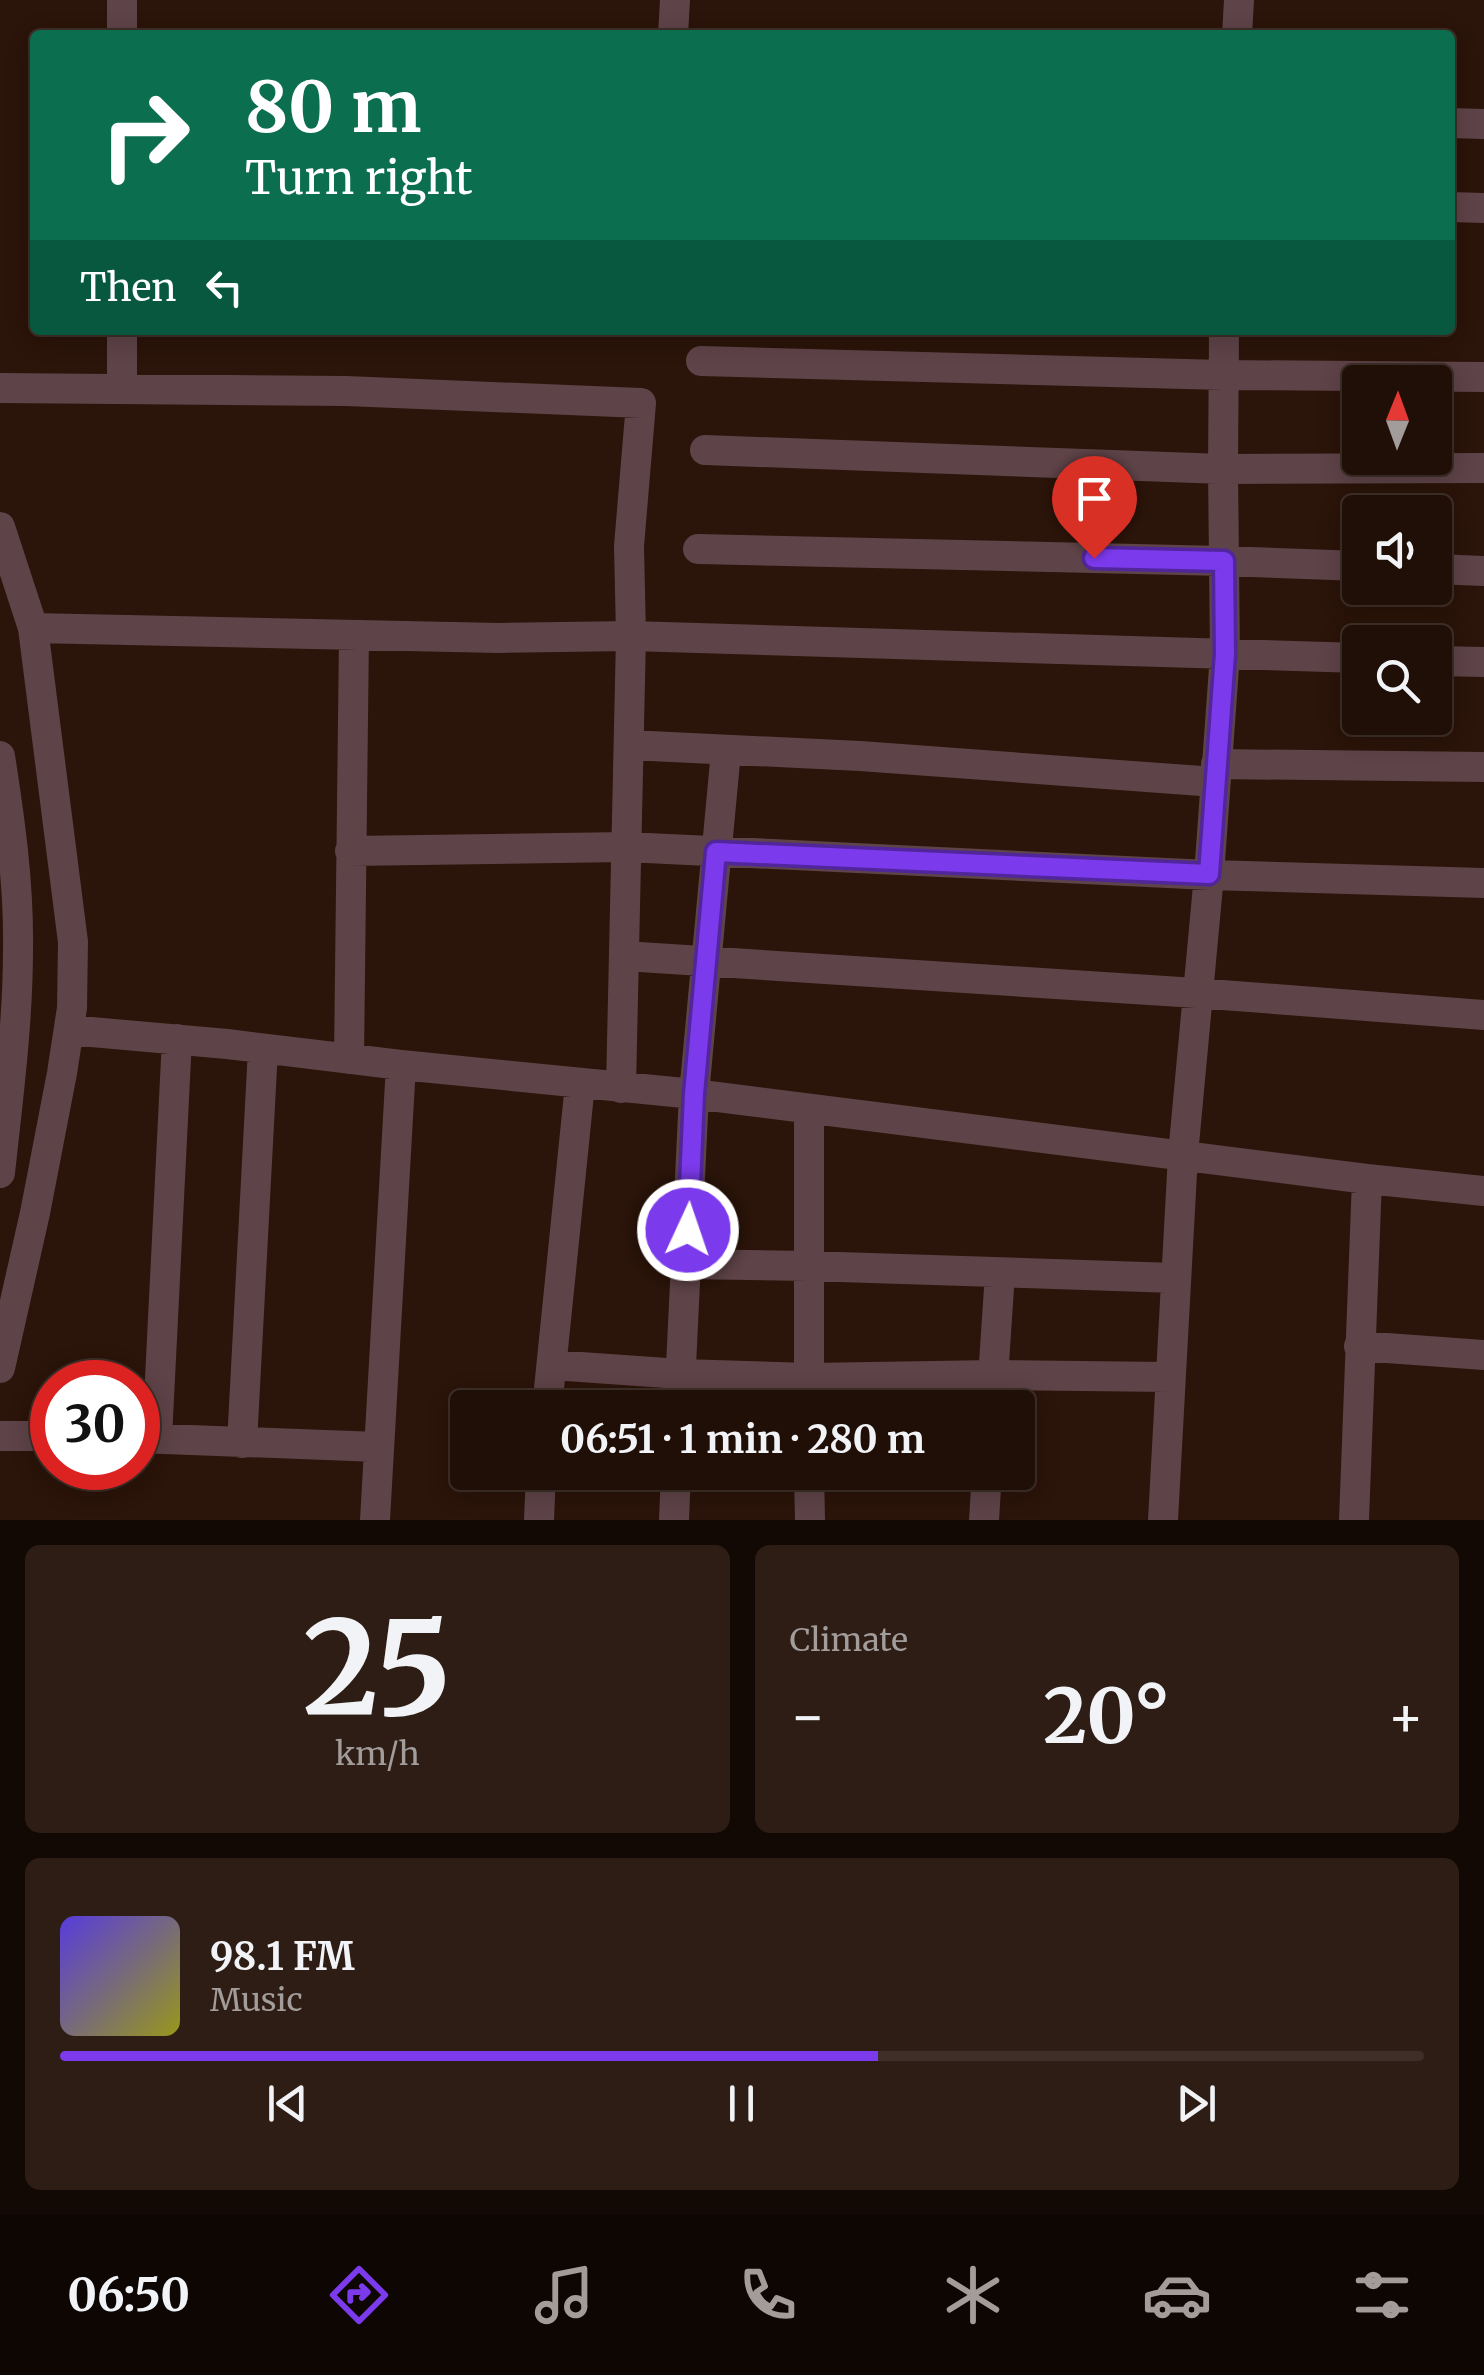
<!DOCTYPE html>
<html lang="en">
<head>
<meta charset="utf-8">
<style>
  :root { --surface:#200f07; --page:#2d1d15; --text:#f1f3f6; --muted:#a29c9b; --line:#3d2f28; --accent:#7c3aed }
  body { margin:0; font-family:Merriweather,serif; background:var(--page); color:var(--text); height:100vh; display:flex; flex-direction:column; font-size:38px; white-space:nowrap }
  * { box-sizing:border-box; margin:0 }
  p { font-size:32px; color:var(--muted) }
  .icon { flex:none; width:55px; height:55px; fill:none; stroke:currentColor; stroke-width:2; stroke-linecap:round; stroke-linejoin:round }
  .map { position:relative; height:1520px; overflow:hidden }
  .panel { display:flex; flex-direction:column; gap:25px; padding:25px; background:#120804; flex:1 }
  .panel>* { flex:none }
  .guide { position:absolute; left:30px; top:30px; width:1425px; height:305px; border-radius:10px; box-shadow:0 5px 25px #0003,0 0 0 2px var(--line); background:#0b6e4f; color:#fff; overflow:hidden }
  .needle { width:65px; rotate:1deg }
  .buttons { position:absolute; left:1342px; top:365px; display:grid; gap:20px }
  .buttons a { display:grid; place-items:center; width:110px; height:110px; border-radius:10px; background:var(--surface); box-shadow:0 5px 25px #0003,0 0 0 2px var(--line); font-size:50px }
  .speed { position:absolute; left:30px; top:1360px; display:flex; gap:20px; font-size:50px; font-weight:700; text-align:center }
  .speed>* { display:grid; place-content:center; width:130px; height:130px; border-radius:50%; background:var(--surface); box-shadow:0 5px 25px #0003,0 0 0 2px var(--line); line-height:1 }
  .speed .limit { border:15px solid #d22; background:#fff; color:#111 }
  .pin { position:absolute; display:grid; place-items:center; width:85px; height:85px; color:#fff; margin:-102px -42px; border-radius:50% 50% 50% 0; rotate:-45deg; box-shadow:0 0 10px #0007 }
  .pin .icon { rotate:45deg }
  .me { position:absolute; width:110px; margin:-55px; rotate:3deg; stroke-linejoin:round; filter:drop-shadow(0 0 8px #0008) }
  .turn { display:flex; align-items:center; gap:35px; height:210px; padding:0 50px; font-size:45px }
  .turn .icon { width:130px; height:130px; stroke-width:2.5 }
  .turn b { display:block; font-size:70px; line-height:85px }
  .then { display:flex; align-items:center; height:95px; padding:0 50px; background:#0003; gap:20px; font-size:38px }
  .big { font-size:75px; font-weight:700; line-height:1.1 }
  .panel .card { flex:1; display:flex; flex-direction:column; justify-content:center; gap:15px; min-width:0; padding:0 35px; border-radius:15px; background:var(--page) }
  .panel .dial { align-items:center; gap:0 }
  .dial b { font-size:130px; line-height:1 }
  .song { display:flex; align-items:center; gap:30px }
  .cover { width:120px; height:120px; border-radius:15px; background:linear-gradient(135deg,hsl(250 70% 55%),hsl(60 70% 35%)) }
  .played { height:10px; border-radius:5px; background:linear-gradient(90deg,var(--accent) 60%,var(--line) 60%) }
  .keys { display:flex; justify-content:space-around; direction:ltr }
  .heat { display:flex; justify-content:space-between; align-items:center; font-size:55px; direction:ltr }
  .panel .tiles { flex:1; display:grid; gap:25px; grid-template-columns:1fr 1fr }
  .card:last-child { grid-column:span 2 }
  .trip { position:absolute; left:450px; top:1390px; width:585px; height:100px; border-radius:10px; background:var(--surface); box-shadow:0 5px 25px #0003,0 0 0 2px var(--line); font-weight:700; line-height:100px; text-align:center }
  .tab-bar { display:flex; height:160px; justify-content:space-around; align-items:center; background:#0d0603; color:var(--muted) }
  .tab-bar .icon { width:70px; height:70px }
  .tab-bar .active { color:var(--accent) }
  .tab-bar b { font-size:45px; color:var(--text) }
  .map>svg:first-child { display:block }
</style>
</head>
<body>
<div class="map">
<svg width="1484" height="1520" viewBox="0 0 1484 1520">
  <rect width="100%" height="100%" fill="#2b1409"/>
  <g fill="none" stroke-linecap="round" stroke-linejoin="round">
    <path stroke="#5e4348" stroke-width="30" d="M122,35V0
      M673,35L675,0
      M1237,35L1239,0
      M1450,123L1484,124
      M1450,207L1484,208
      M701,361L1223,375L1484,377
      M122,387V330
      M0,388L346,391L641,403L629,546L631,636L621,1088
      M705,450L1223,469L1484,468
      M0,527L33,628L73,942L72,1008L62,1073L35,1213L0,1368
      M698,549L1224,561L1360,566
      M1435,569L1484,571
      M33,628L499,638L631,636L1360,658
      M1435,661L1484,662
      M629,745L860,756L1215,782
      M0,756C10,820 19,884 18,949C18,1024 8,1098 0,1173
      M1216,764L1484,767
      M350,851L626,847L1209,875L1484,883
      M624,956L1196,993L1484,1015
      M69,1030L227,1044L401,1065L694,1094L1367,1179L1484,1191
      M349,1059L354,635
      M686,1264L808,1266L1175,1278
      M1359,1346L1484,1355
      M552,1365L681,1374L809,1378L993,1375L1170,1377
      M547,1408L580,1084
      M679,1408L694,1094L726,751
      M809,1408V1109
      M991,1408L1000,1273
      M0,1436H52
      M138,1438L378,1447
      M157,1438L177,1039
      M242,1443L263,1049
      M809,1472L810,1520
      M375,1520L401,1065
      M539,1520L541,1472
      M674,1520L676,1472
      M984,1520L987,1472
      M1163,1520L1183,1155L1209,875L1225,654L1223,469L1224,330
      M1354,1520L1367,1179"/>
  </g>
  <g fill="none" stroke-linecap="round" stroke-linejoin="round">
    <defs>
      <path id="route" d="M688,1230L694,1094L716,852L1209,874L1225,654L1224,561L1094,558"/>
    </defs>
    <use href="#route" stroke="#51269a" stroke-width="25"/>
    <use href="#route" stroke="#7c3aed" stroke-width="18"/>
  </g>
</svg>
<div class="buttons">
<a><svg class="needle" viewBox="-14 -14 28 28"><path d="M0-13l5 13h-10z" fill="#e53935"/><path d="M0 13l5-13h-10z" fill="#a29c9b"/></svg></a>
<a><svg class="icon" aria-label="sound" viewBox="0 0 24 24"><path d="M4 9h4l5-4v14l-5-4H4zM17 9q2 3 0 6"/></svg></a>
<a><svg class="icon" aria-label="search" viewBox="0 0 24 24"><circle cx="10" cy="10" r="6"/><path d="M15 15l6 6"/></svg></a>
</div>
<div class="speed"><div class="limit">30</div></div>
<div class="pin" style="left:1094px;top:558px;background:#d93025"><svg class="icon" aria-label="arrive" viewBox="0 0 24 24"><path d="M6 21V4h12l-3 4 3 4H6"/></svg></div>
<svg class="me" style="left:688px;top:1230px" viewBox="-20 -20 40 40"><circle r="17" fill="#7c3aed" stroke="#fff" stroke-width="3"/><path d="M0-11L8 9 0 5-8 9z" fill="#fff"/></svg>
<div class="trip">06:51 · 1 min · 280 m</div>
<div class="guide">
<div class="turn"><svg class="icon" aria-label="right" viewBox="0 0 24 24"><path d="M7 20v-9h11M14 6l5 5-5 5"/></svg><div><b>80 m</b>Turn right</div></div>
<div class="then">Then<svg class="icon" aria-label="left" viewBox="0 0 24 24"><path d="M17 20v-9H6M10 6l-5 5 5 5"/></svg></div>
</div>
</div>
<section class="panel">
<div class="tiles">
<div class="card dial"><b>25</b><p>km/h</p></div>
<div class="card"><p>Climate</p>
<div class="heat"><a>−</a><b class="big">20°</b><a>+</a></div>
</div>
<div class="card">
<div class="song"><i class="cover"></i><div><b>98.1 FM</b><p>Music</p></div></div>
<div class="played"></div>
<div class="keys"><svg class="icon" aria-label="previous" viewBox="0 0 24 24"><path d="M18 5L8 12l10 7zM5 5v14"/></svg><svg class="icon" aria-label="pause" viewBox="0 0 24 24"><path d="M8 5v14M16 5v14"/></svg><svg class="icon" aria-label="next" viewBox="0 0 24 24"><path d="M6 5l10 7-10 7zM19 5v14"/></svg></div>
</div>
</div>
</section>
<nav class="tab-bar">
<b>06:50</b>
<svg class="icon active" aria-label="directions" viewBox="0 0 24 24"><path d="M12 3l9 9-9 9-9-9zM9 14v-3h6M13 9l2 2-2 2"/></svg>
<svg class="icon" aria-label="music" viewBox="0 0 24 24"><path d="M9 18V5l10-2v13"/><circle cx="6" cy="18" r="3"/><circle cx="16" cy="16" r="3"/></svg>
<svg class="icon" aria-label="phone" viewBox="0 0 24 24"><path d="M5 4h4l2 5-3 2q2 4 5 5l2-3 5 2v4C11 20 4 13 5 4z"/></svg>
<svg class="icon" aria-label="climate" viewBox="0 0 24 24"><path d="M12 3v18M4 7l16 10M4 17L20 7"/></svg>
<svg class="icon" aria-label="car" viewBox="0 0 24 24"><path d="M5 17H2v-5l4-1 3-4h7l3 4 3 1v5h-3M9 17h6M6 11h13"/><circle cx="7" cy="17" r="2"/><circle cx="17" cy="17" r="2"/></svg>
<svg class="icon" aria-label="filters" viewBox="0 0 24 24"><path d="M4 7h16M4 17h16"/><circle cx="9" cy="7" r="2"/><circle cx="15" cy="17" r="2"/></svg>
</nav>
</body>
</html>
